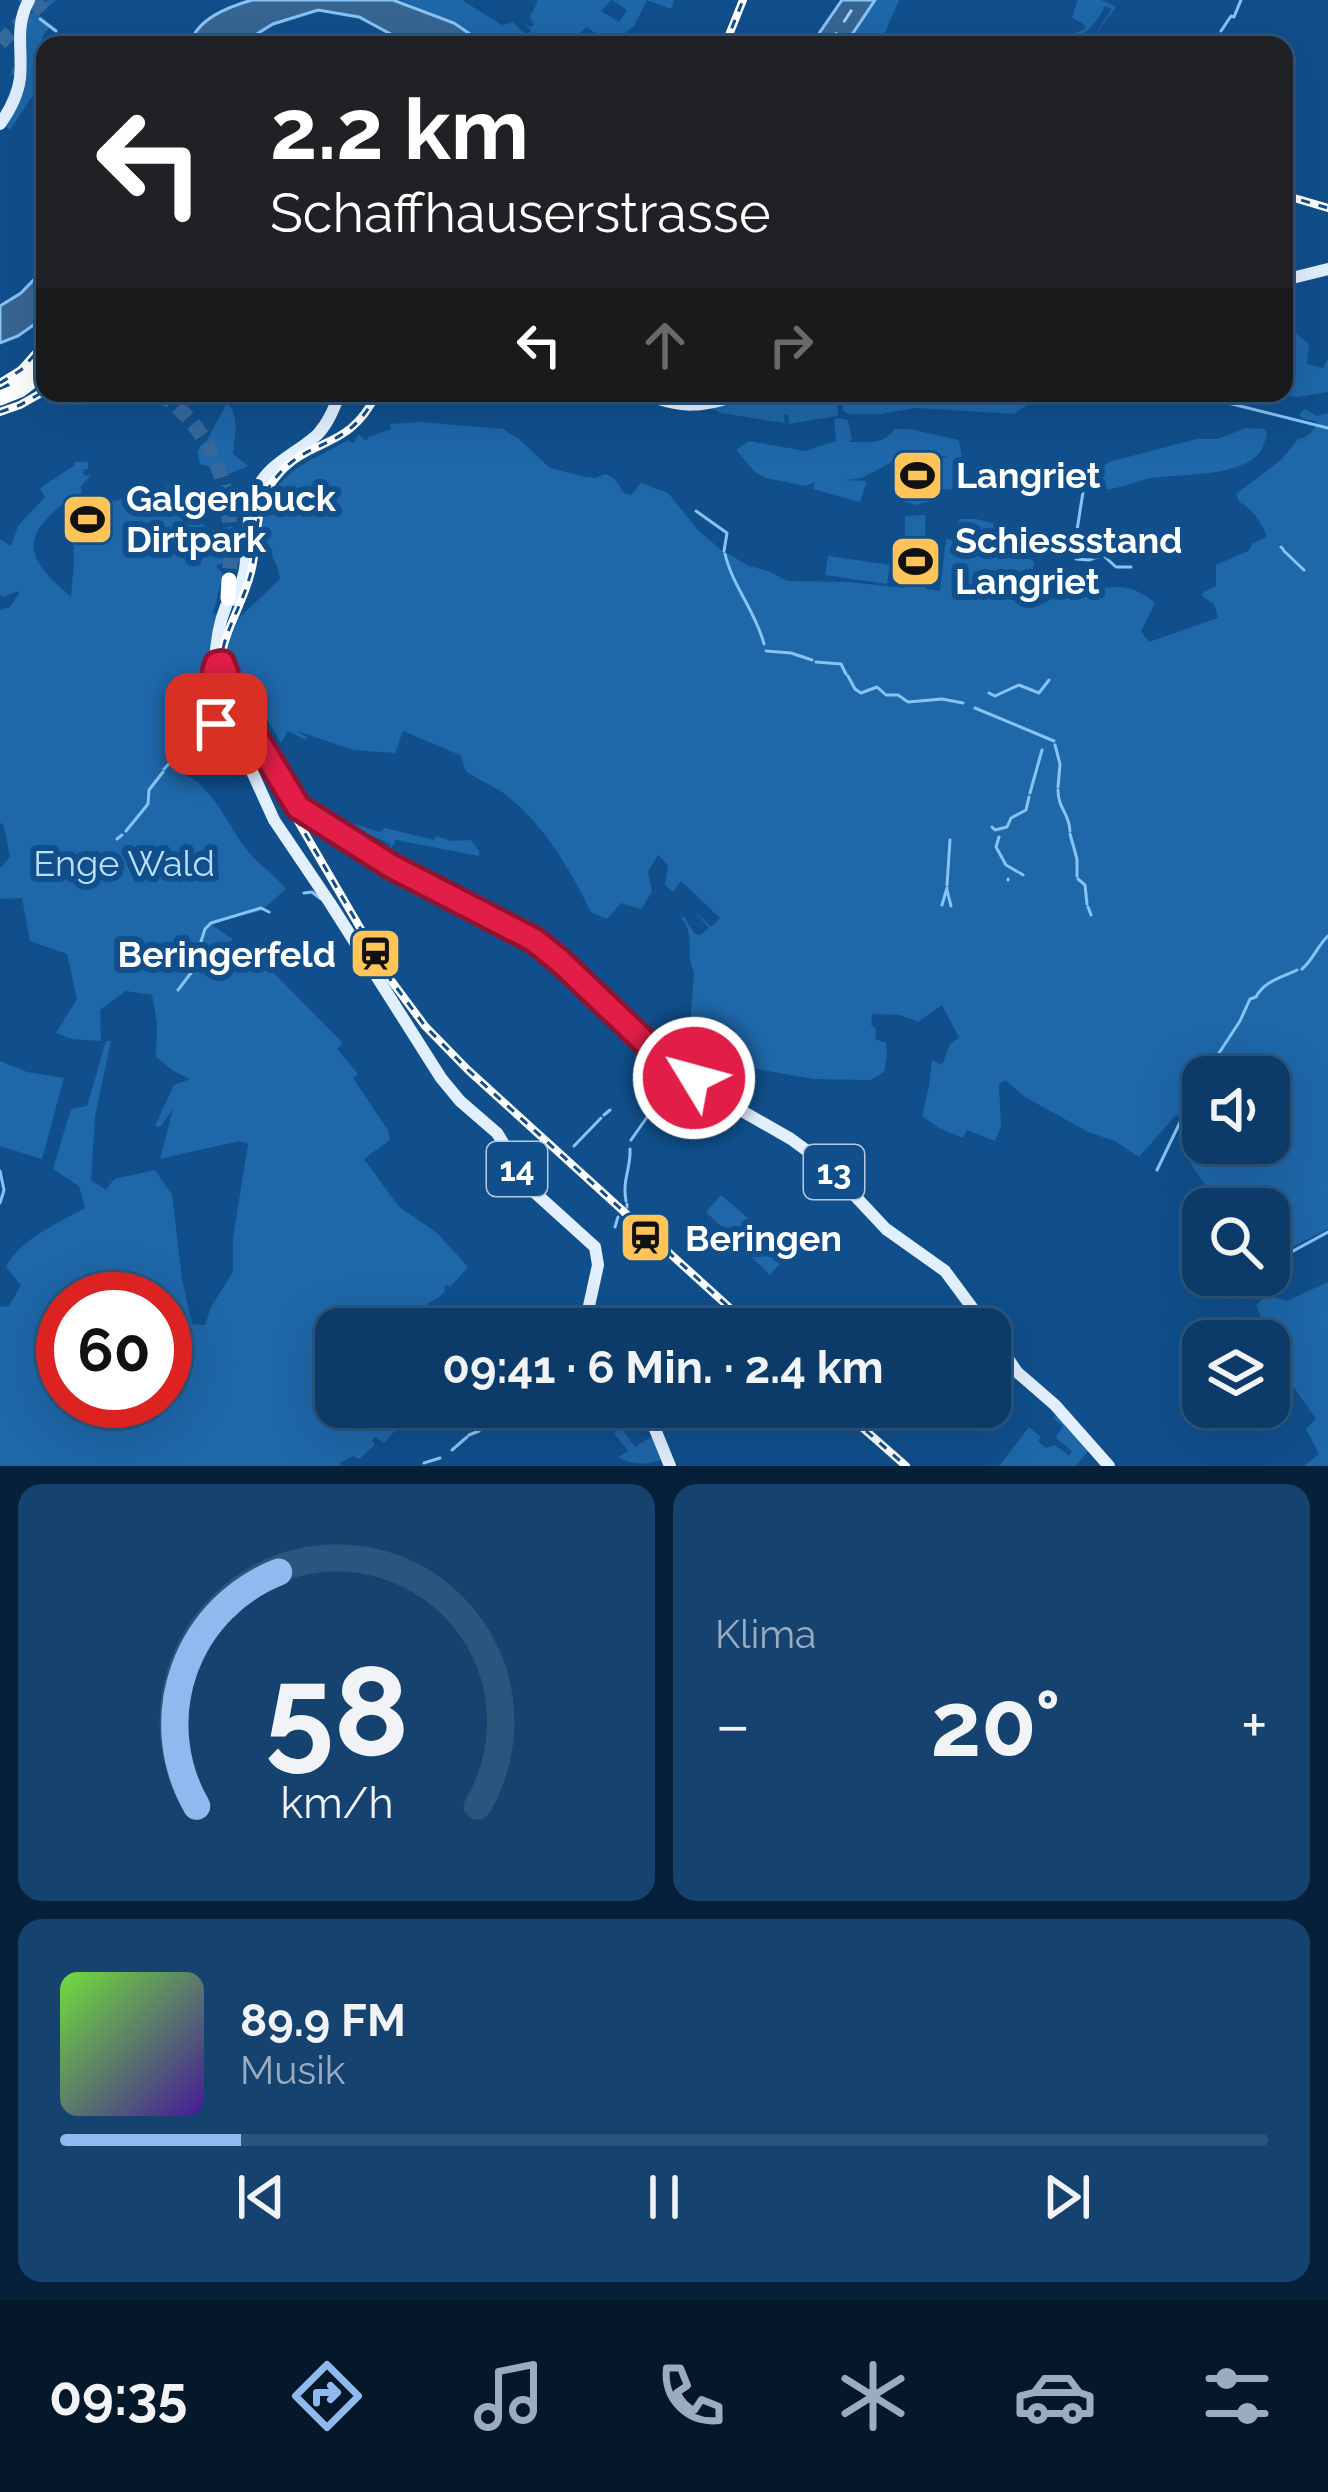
<!DOCTYPE html>
<html lang="de">
<head>
<meta charset="utf-8">
<style>
  :root { --surface:#0c3b69; --page:#15426f; --text:#f1f3f6; --muted:#9aadc0; --line:#2c557d; --accent:#90b9f0 }
  body { margin:0; font-family:Raleway,sans-serif; background:var(--page); color:var(--text); height:100vh; display:flex; flex-direction:column; font-size:45px; white-space:nowrap }
  * { box-sizing:border-box; margin:0 }
  p { font-size:39px; color:var(--muted) }
  .icon { flex:none; width:66px; height:66px; fill:none; stroke:currentColor; stroke-width:2; stroke-linecap:round; stroke-linejoin:round }
  .map { position:relative; height:1466px; overflow:hidden }
  .panel { display:flex; flex-direction:column; gap:18px; padding:18px; background:#07203a; flex:1 }
  .panel>* { flex:none }
  .banner { position:absolute; left:36px; top:36px; width:1257px; height:366px; border-radius:24px; box-shadow:0 12px 48px #0002,0 0 0 3px var(--line); background:#202124; color:#fff; overflow:hidden }
  .buttons { position:absolute; left:1182px; top:1056px; display:grid; gap:24px }
  .buttons a { display:grid; place-items:center; width:108px; height:108px; border-radius:24px; background:var(--surface); box-shadow:0 12px 48px #0002,0 0 0 3px var(--line); font-size:60px }
  .speed { position:absolute; left:36px; top:1272px; display:flex; gap:24px; font-size:60px; font-weight:700; text-align:center }
  .speed>* { display:grid; place-content:center; width:156px; height:156px; border-radius:50%; background:var(--surface); box-shadow:0 12px 48px #0002,0 0 0 3px var(--line); line-height:1 }
  .speed .limit { border:18px solid #d22; background:#fff; color:#111 }
  .pin { position:absolute; display:grid; place-items:center; width:102px; height:102px; color:#fff; margin:-51px; border-radius:24px; box-shadow:0 6px 18px #0006 }
  .me { position:absolute; width:132px; margin:-66px; rotate:307deg; stroke-linejoin:round; filter:drop-shadow(0 0 9px #0008) }
  .turn { display:flex; align-items:center; gap:42px; height:252px; padding:0 36px; font-size:54px }
  .turn .icon { width:156px; height:156px; stroke-width:2.5 }
  .turn b { display:block; font-size:84px; line-height:102px }
  .lanes { display:flex; align-items:center; height:114px; padding:0 36px; background:#0003; justify-content:center; gap:60px; direction:ltr }
  .lanes .off { opacity:.35 }
  .big { font-size:90px; font-weight:700; line-height:1.1 }
  .panel .widget { flex:1; display:flex; flex-direction:column; justify-content:center; gap:18px; min-width:0; padding:0 42px; border-radius:24px; background:var(--page) }
  .panel .dial { align-items:center; gap:0 }
  .dial svg { height:312px; overflow:visible; fill:none; stroke:var(--line); stroke-width:7; stroke-linecap:round; text-anchor:middle }
  .dial text { fill:var(--text); stroke:none }
  .song { display:flex; align-items:center; gap:36px }
  .cover { width:144px; height:144px; border-radius:18px; background:linear-gradient(135deg,hsl(100 70% 55%),hsl(260 70% 35%)) }
  .played { height:12px; border-radius:6px; background:linear-gradient(90deg,var(--accent) 15%,var(--line) 15%) }
  .keys { display:flex; justify-content:space-around; direction:ltr }
  .heat { display:flex; justify-content:space-between; align-items:center; font-size:66px; direction:ltr }
  .panel .tiles { flex:1; display:grid; gap:18px; grid-template-columns:1fr 1fr }
  .widget:last-child { grid-column:span 2 }
  .trip { position:absolute; left:315px; top:1308px; width:696px; height:120px; border-radius:24px; background:var(--surface); box-shadow:0 12px 48px #0002,0 0 0 3px var(--line); font-weight:700; line-height:120px; text-align:center }
  .dock { display:flex; height:192px; justify-content:space-around; align-items:center; background:#05182a; color:var(--muted) }
  .dock .icon { width:84px; height:84px }
  .dock .active { color:var(--accent) }
  .dock b { font-size:54px; color:var(--text) }
  .map>svg:first-child { display:block }
</style>
</head>
<body>
<div class="map">
<svg width="1328" height="1466" viewBox="0 0 1328 1466">
  <rect width="100%" height="100%" fill="#104f8c"/>
  <path fill="#1e67a9" fill-rule="evenodd" d="M18,0H34L29,15L48,0H56L39,15L58,30L57,32L49,28L43,36L33,95L10,130L1,122L12,103L0,120C1,110 12,88 15,76L11,74L12,68L18,71L13,102C29,67 4,30 25,7Z
    M401,0H462L502,25L513,22L526,35L531,31L525,24L530,27L534,25L530,17L538,0H611L601,11L619,22L627,10L612,0H674L671,9L647,0L634,26L610,45L587,27L565,45H486L440,17Z
    M875,0H899L884,35L880,36L876,45H845Z
    M1078,0H1101L1116,7L1090,42L1112,9L1105,6C1093,30 1080,41 1054,43L1044,36L1060,39L1085,29L1086,26L1072,17Z
    M1288,326L1295,329L1297,334L1309,344L1307,364L1323,368L1328,358V392L1297,397L1276,393H1284V334Z
    M752,393H837L838,416L789,424L788,414L784,415L785,423L720,413L712,408V405Z
    M844,393H1044L1014,414L916,408L881,414H849L842,410Z
    M227,403C241,418 234,436 233,454L248,466L232,473L217,474L216,468L200,464L197,451L207,440Z
    M1305,409L1317,416L1328,413V1229L1286,1250H1269V1209H1220L1190,1162L1203,1133V1143H1269V1077H1203V1125L1176,1115L1139,1157L1115,1141L1088,1132L1025,1097L1005,1080L999,1085L1001,1127L995,1141L967,1130L963,1138L941,1129L922,1116L929,1086L932,1060L942,1065L950,1044L959,1038L942,1005L918,1022L900,1015L872,1014L871,1025L876,1029L875,1039L886,1043L887,1056L884,1072L870,1080L814,1079L688,1057L694,972C684,951 697,940 681,917H684L695,934L700,935L709,928L692,908L711,927L720,918L681,881L673,892L665,885L668,865L658,855L648,872L652,892L641,909L621,903L607,919L591,912C568,866 542,820 499,790C488,783 476,779 466,771L460,755L403,731L395,753L353,750L297,731L307,737L306,740L288,731L281,743L259,706L242,689L235,692L229,673L231,670L225,653L238,619L280,579L278,569L260,527C276,468 302,467 348,440L353,443L359,434L366,441L369,437L391,429L390,424L421,422L503,429L519,439L550,468L586,477L596,478L605,474L614,478L624,493L631,495L641,483L668,493L698,530L721,550L749,566L768,571L787,581L850,582L905,588V516L925,515L926,589L940,591L946,539L955,540L960,531L959,519H976L1019,530L1022,533L1018,546L1022,553L1034,562L1028,600L1010,598L1038,606L1062,594L1066,596C1102,590 1124,576 1155,603L1141,631L1149,642L1218,618L1214,604L1202,596L1203,592L1216,586V565L1250,550L1252,544L1267,537C1261,522 1253,509 1239,502L1236,494L1281,460L1298,439C1308,438 1314,430 1318,422L1302,418L1299,414Z
    M839,418L848,420L852,440L849,442C867,442 884,445 895,429H910L959,440L962,458L959,490L939,489L941,458L950,457L911,452L862,478L845,480L867,481L860,502L813,489L815,482L806,486L766,478L755,472L736,450L749,441L805,451L836,441L834,419Z
    M1246,428L1265,429L1267,434C1266,439 1263,447 1260,452C1241,477 1181,474 1152,478C1132,481 1117,492 1097,489L1102,468L1109,462L1196,439H1217Z
    M912,455L934,458L931,501L915,505L899,499L902,459Z
    M75,462H88V469H84L83,474L90,476L81,486L82,502L90,504L119,500L176,483L177,489L206,496L205,509L200,512L202,523L209,531L232,526L246,541L244,564L229,561L216,566L223,574L213,614L220,615L213,674L192,677L188,695L204,732L181,746C185,754 180,763 182,773C219,789 229,835 258,862C268,871 277,878 286,889L261,911L217,922L213,926L233,939L228,944L237,959L251,950L343,1043L337,1049L358,1074L353,1078L388,1130L390,1140L364,1159L399,1207L436,1232L468,1267L450,1287L448,1284L444,1287L445,1292C429,1307 410,1310 391,1319L395,1324L401,1319L402,1325L399,1329H336V1407H410L400,1425L384,1443L375,1437L372,1441L375,1445L359,1459L353,1456L340,1463V1466H0V1307L9,1306L21,1285L6,1267C20,1239 58,1223 85,1208L79,1186L53,1169L71,1109L87,1106L106,1041H111L95,1116L91,1180L106,1190L114,1179L155,1170L172,1195L182,1279L192,1324L205,1325L211,1307L233,1272V1238L248,1144L239,1141L160,1159L173,1109L160,1127L155,1126L174,1085L190,1079L172,1070L156,1057L157,1023L152,995L126,991L100,1010L101,1041L72,1039L56,1033L77,999L67,954L30,941L22,898L0,899V868L10,857L4,827L0,822V610L10,607L19,593L18,591L2,597L0,594V539L11,546L18,526L45,497L40,488L75,465ZM68,500L73,501L74,563L71,597C27,559 17,539 68,500ZM63,1299H165V1401H63Z
    M828,556L890,565L887,584L825,575Z
    M354,824L380,832L385,828L434,840L436,836L451,841L471,840L479,851V856L396,840L384,860L391,844L351,827Z
    M0,1061L27,1072L64,1078L42,1159L0,1146Z
    M721,1195L789,1253L770,1275L706,1212Z
    M1328,1282V1466H1304L1319,1454L1306,1429L1316,1419L1282,1371L1256,1305L1267,1295L1287,1301Z
    M1058,1413L1091,1447L1076,1466H999L1029,1427L1041,1437L1038,1441L1046,1448L1055,1445L1069,1456L1072,1451L1056,1438L1063,1426L1053,1418Z
    M621,1428L635,1447L654,1435L664,1458C651,1466 624,1466 613,1452L618,1457L628,1451L614,1433Z"/>
  <path fill="#376693" stroke="#88c3f6" stroke-width="3" d="M252,0H393L454,23L486,45H411L359,17L318,10L273,24L239,45H190C196,19 228,7 252,0Z
    M842,0H875L845,45H811Z
    M45,268V317L18,336L0,343V306L21,293Z"/>
  <g fill="none" stroke-linecap="round" stroke-linejoin="round">
    <path stroke="#88c3f6" stroke-width="3" d="M40,19L56,31
      M1221,31L1231,16L1234,17L1241,0
      M1168,393L1224,402L1328,428
      M696,511L727,533L724,551
      M1077,530L1083,492
      M1281,547L1283,549
      M1284,551L1304,570
      M725,554C733,587 756,612 764,644
      M1105,557L1116,567H1131
      M1076,559L1089,560L1100,556
      M766,651L791,653L812,660
      M816,662L841,664L846,674
      M848,676L855,689L861,693L877,687L886,695H898L908,702L942,699L963,703
      M989,693L995,696L1019,685L1039,693L1049,680
      M975,708L1054,741
      M1055,745L1060,764L1058,787
      M164,769L177,755L203,742
      M1058,790C1058,809 1069,812 1070,831
      M1030,793L1042,750
      M992,827L995,830L1007,827L1011,818L1026,810L1029,797
      M126,831L148,804L149,790L163,772
      M1070,834L1077,859V876
      M999,837L996,847L1006,865L1018,872
      M117,839L122,835
      M1020,873L1023,875
      M1078,879L1085,885L1087,904
      M1008,880V879
      M947,885L950,840
      M947,890L951,906
      M304,893L312,892L321,899
      M942,905L947,888
      M1088,907L1091,915
      M1302,969C1314,959 1317,946 1328,936
      M178,990L191,973L205,929L211,923L261,908L269,912
      M604,1115L610,1110
      M631,1140L652,1110L662,1090
      M574,1146L601,1118
      M1157,1170L1198,1085L1240,1021L1250,999L1256,997C1264,981 1283,977 1297,970
      M0,1171L4,1190L0,1203
      M626,1201C622,1179 631,1169 630,1149
      M627,1207V1204
      M622,1214L626,1210
      M615,1227L618,1217
      M1269,1264L1328,1232
      M1193,1278L1237,1275
      M483,1428L505,1420
      M469,1435L479,1431
      M452,1450L467,1437
      M424,1463L440,1458"/>
    <path stroke="#a2d0fa" stroke-width="3" stroke-dasharray="15 12" stroke-linecap="butt" d="M829,45L858,0"/>
    <path stroke="#34699d" stroke-width="15" stroke-dasharray="15 8" stroke-linecap="butt" d="M0,43L44,0
      M159,393C223,436 236,507 229,580"/>
    <path stroke="#e2efff" stroke-width="12" d="M0,124C10,110 18,96 20,78C23,49 14,27 29,0
      M1284,280L1328,269
      M640,393C687,409 698,408 745,393
      M232,600C256,569 241,525 256,491C269,462 297,454 318,434C329,422 334,408 340,393
      M217,644V653L223,659L220,665L215,662C216,644 219,623 226,606
      M222,663L236,704L298,807L372,855L510,926L548,951L666,1059L735,1107L791,1139L825,1164L886,1229L945,1271L988,1329
      M216,664L213,720L244,754L274,820L330,903L441,1078L460,1101L497,1133L532,1190L595,1247L598,1265L587,1315L596,1329
      M990,1332L1017,1372L1055,1405L1109,1466
      M646,1407L670,1466"/>
    <path stroke="#fff" stroke-width="15" d="M15,380L37,360
      M0,398L20,390L37,377
      M228,598L229,580"/>
    <defs>
      <path id="rail" d="M725,45L743,0
        M1284,195L1328,208
        M0,383L21,370L45,343
        M377,393C349,451 312,436 278,475C252,504 260,537 251,572C239,620 209,645 226,698L390,979L425,1026L468,1070L753,1329
        M0,412L20,405L43,392
        M839,1407L906,1466"/>
    </defs>
    <use href="#rail" stroke="#fff" stroke-width="8"/>
    <use href="#rail" stroke="#104f8c" stroke-width="3" stroke-dasharray="9" stroke-linecap="butt"/>
  </g>
  <g fill="none" stroke-linecap="round" stroke-linejoin="round">
    <defs>
      <path id="route" d="M216,724L212,715L215,670L217,664L222,663L239,710L298,807L391,866L534,940L560,961L647,1044L694,1078"/>
    </defs>
    <use href="#route" stroke="#92132f" stroke-width="30"/>
    <use href="#route" stroke="#e11d48" stroke-width="21"/>
  </g>
  <defs>
    <symbol id="stadium-square" viewBox="-11 -11 22 22"><rect x="-9" y="-9" width="18" height="18" rx="4" fill="#ffc358" stroke="#104f8c"/><path d="M0-5a6.5 5 0 1 0 0 10a6.5 5 0 1 0 0-10ZM-3.5-1.8h7v3.6h-7Z" fill="#111"/></symbol>
    <symbol id="station-square" viewBox="-11 -11 22 22"><rect x="-9" y="-9" width="18" height="18" rx="4" fill="#ffc358" stroke="#104f8c"/><path d="M-3-6H3Q5-6 5-4V2Q5 4 3 4L4.5 6H3L1.5 4h-3L-3 6H-4.5L-3 4Q-5 4-5 2V-4Q-5-6-3-6ZM-3.5-4v3h7v-3ZM-3.5 1v1.5H-2V1ZM2 1v1.5H3.5V1Z" fill="#111"/></symbol>
  </defs>
  <g fill-rule="evenodd">
    <use href="#stadium-square" x="888" y="446" width="59" height="59"/>
    <use href="#stadium-square" x="58" y="490" width="59" height="59"/>
    <use href="#stadium-square" x="886" y="532" width="59" height="59"/>
    <use href="#station-square" x="346" y="924" width="59" height="59"/>
    <use href="#station-square" x="616" y="1208" width="59" height="59"/>
  </g>
  <g text-anchor="middle" dominant-baseline="central" stroke-width="12" stroke-linejoin="round" paint-order="stroke">
    <g fill="#104f8c" stroke="#b7cadc" stroke-width="3">
      <rect x="487" y="1142" width="60" height="54" rx="9"/>
      <rect x="804" y="1145" width="60" height="54" rx="9"/>
    </g>
    <g font-size="33" font-weight="bold" fill="#fff">
      <text x="517" y="1169">14</text>
      <text x="834" y="1172">13</text>
    </g>
    <g font-size="36" font-weight="bold" fill="#fff" stroke="#104f8c" text-anchor="start">
      <text x="956" y="475">Langriet</text>
      <text x="126" y="498">Galgenbuck<tspan x="126" dy="41">Dirtpark</tspan></text>
      <text x="955" y="540">Schiessstand<tspan x="955" dy="41">Langriet</tspan></text>
      <text x="336" y="954" text-anchor="end">Beringerfeld</text>
      <text x="685" y="1238">Beringen</text>
    </g>
    <g font-size="36" fill="#bddffd" stroke="#104f8c">
      <text x="124" y="863">Enge Wald</text>
    </g>
  </g>
</svg>
<div class="buttons">
<a><svg class="icon" aria-label="sound" viewBox="0 0 24 24"><path d="M4 9h4l5-4v14l-5-4H4zM17 9q2 3 0 6"/></svg></a>
<a><svg class="icon" aria-label="search" viewBox="0 0 24 24"><circle cx="10" cy="10" r="6"/><path d="M15 15l6 6"/></svg></a>
<a><svg class="icon" aria-label="layers" viewBox="0 0 24 24"><path d="M12 4l9 5-9 5-9-5zM3 14l9 5 9-5"/></svg></a>
</div>
<div class="speed"><div class="limit">60</div></div>
<div class="pin" style="left:216px;top:724px;background:#d93025"><svg class="icon" aria-label="arrive" viewBox="0 0 24 24"><path d="M6 21V4h12l-3 4 3 4H6"/></svg></div>
<svg class="me" style="left:694px;top:1078px" viewBox="-20 -20 40 40"><circle r="17" fill="#e11d48" stroke="#fff" stroke-width="3"/><path d="M0-11L8 9 0 5-8 9z" fill="#fff"/></svg>
<div class="trip">09:41 · 6 Min. · 2.4 km</div>
<div class="banner">
<div class="turn"><svg class="icon" aria-label="left" viewBox="0 0 24 24"><path d="M17 20v-9H6M10 6l-5 5 5 5"/></svg><div><b>2.2 km</b>Schaffhauserstrasse</div></div>
<div class="lanes"><svg class="icon" aria-label="left" viewBox="0 0 24 24"><path d="M17 20v-9H6M10 6l-5 5 5 5"/></svg><svg class="icon off" aria-label="ahead" viewBox="0 0 24 24"><path d="M12 20V5M6 11l6-6 6 6"/></svg><svg class="icon off" aria-label="right" viewBox="0 0 24 24"><path d="M7 20v-9h11M14 6l5 5-5 5"/></svg></div>
</div>
</div>
<section class="panel">
<div class="tiles">
<div class="widget dial"><svg viewBox="0 0 100 80">
<path d="M14 69A42 42 0 1 1 86 69"/>
<path d="M14 69A42 42 0 0 1 35 9" stroke="#90b9f0"/>
<text x="50" y="56" font-size="32" font-weight="700">58</text>
<text x="50" y="72" font-size="11">km/h</text>
</svg></div>
<div class="widget"><p>Klima</p>
<div class="heat"><a>−</a><b class="big">20°</b><a>+</a></div>
</div>
<div class="widget">
<div class="song"><i class="cover"></i><div><b>89.9 FM</b><p>Musik</p></div></div>
<div class="played"></div>
<div class="keys"><svg class="icon" aria-label="previous" viewBox="0 0 24 24"><path d="M18 5L8 12l10 7zM5 5v14"/></svg><svg class="icon" aria-label="pause" viewBox="0 0 24 24"><path d="M8 5v14M16 5v14"/></svg><svg class="icon" aria-label="next" viewBox="0 0 24 24"><path d="M6 5l10 7-10 7zM19 5v14"/></svg></div>
</div>
</div>
</section>
<nav class="dock">
<b>09:35</b>
<svg class="icon active" aria-label="directions" viewBox="0 0 24 24"><path d="M12 3l9 9-9 9-9-9zM9 14v-3h6M13 9l2 2-2 2"/></svg>
<svg class="icon" aria-label="music" viewBox="0 0 24 24"><path d="M9 18V5l10-2v13"/><circle cx="6" cy="18" r="3"/><circle cx="16" cy="16" r="3"/></svg>
<svg class="icon" aria-label="phone" viewBox="0 0 24 24"><path d="M5 4h4l2 5-3 2q2 4 5 5l2-3 5 2v4C11 20 4 13 5 4z"/></svg>
<svg class="icon" aria-label="climate" viewBox="0 0 24 24"><path d="M12 3v18M4 7l16 10M4 17L20 7"/></svg>
<svg class="icon" aria-label="car" viewBox="0 0 24 24"><path d="M5 17H2v-5l4-1 3-4h7l3 4 3 1v5h-3M9 17h6M6 11h13"/><circle cx="7" cy="17" r="2"/><circle cx="17" cy="17" r="2"/></svg>
<svg class="icon" aria-label="filters" viewBox="0 0 24 24"><path d="M4 7h16M4 17h16"/><circle cx="9" cy="7" r="2"/><circle cx="15" cy="17" r="2"/></svg>
</nav>
</body>
</html>
